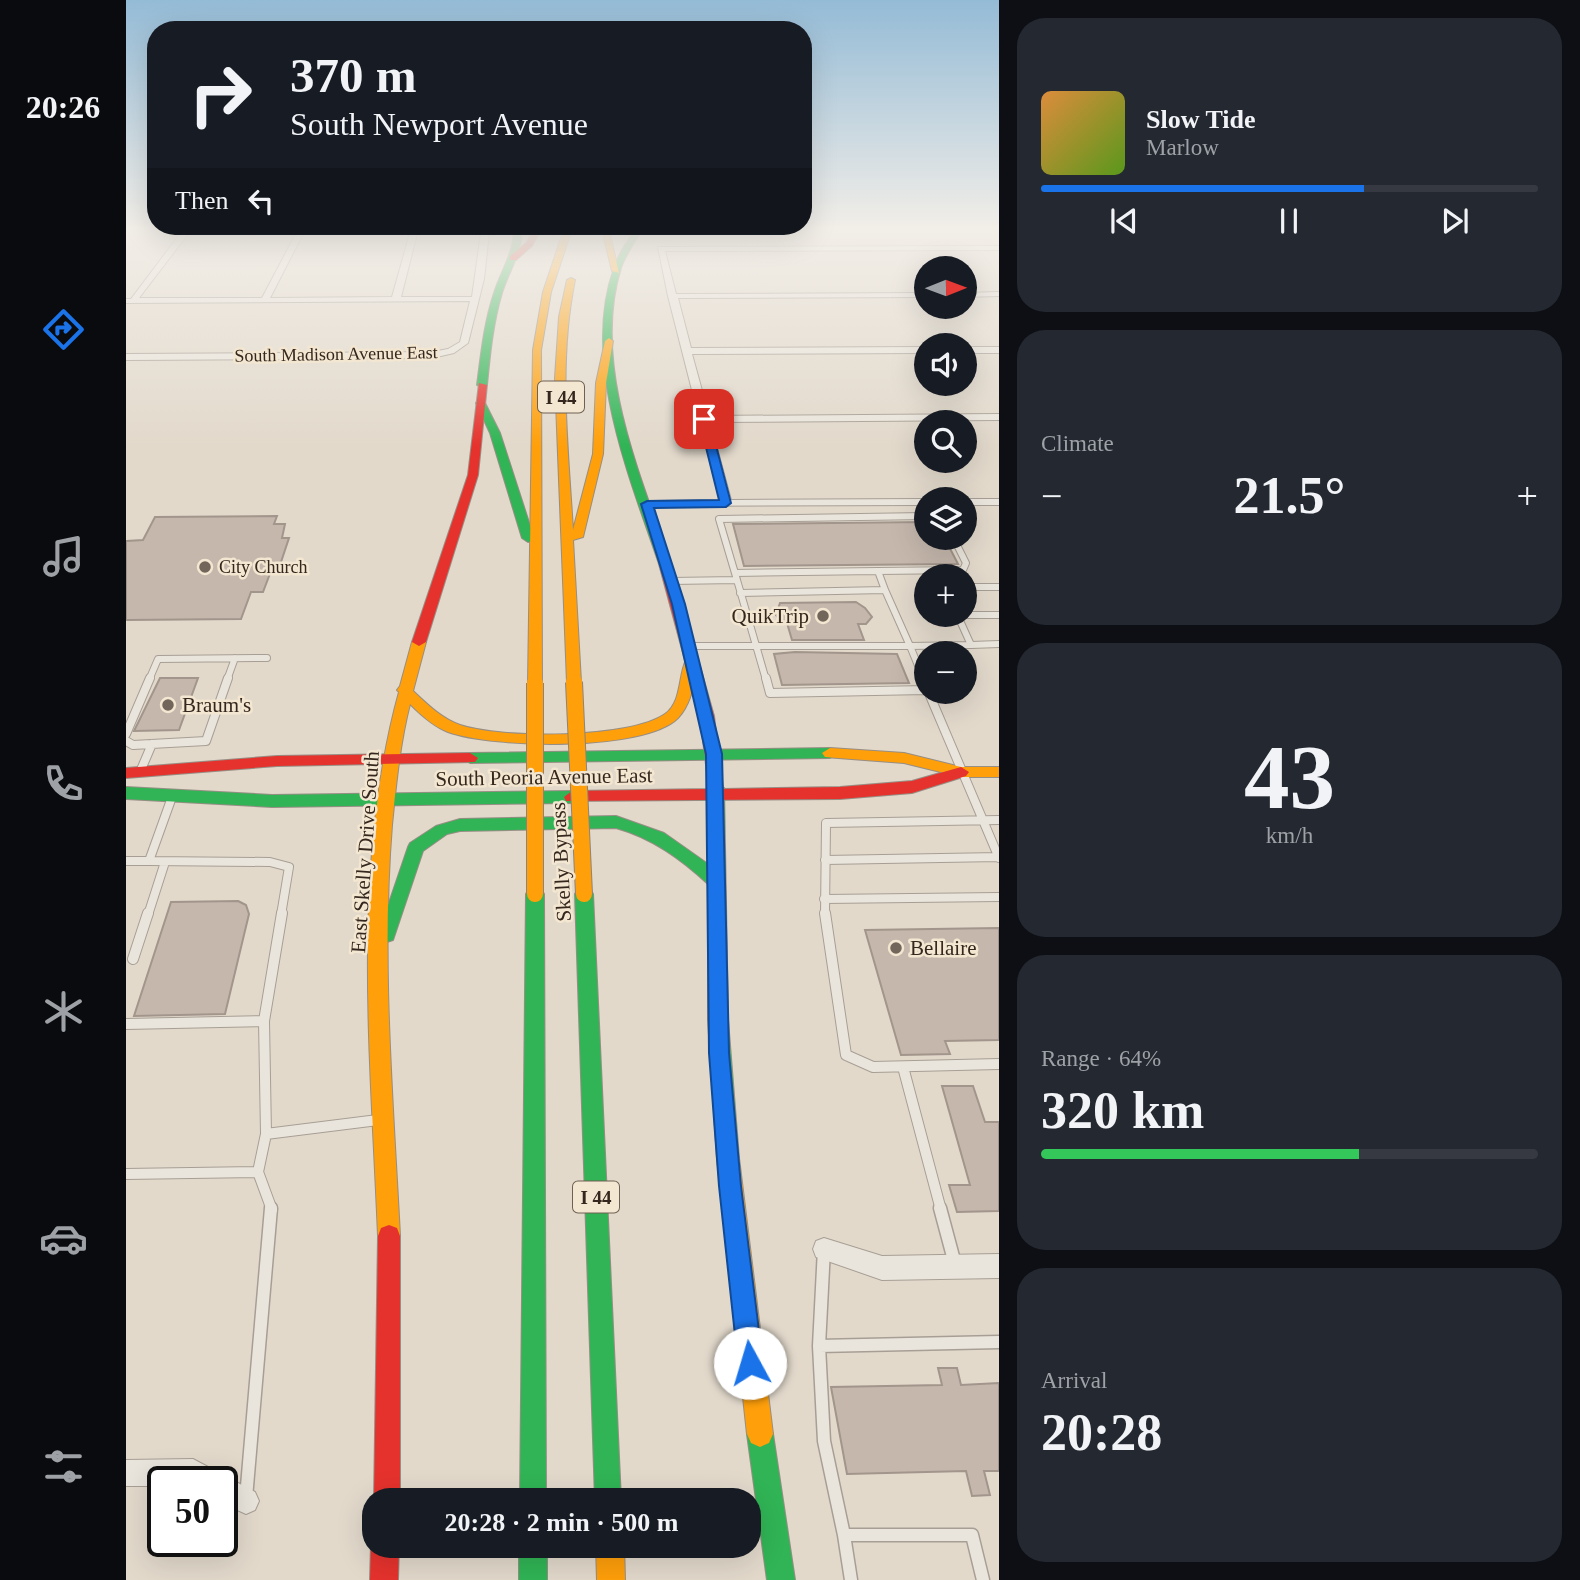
<!DOCTYPE html>
<html lang="en">
<head>
<meta charset="utf-8">
<style>
  :root { --surface:#171b24; --page:#242831; --text:#f1f3f6; --muted:#9ea1a6; --line:#363941; --accent:#1a73e8 }
  body { margin:0; font-family:"Times New Roman",serif; background:var(--page); color:var(--text); height:100vh; display:flex; flex-direction:column; font-size:26px; white-space:nowrap }
  * { box-sizing:border-box; margin:0 }
  p { font-size:23px; color:var(--muted) }
  .icon { flex:none; width:38px; height:38px; fill:none; stroke:currentColor; stroke-width:2; stroke-linecap:round; stroke-linejoin:round }
  .map { position:relative; flex:1; overflow:hidden }
  .sheet { display:flex; flex-direction:column; gap:18px; padding:18px; background:#0d0f14; width:581px }
  .sheet>* { flex:none }
  .banner { position:absolute; left:21px; top:21px; width:665px; height:214px; border-radius:28px; box-shadow:0 7px 28px #0002; background:#171b24; color:var(--text); overflow:hidden }
  .needle { width:46px; rotate:89deg }
  .tools { position:absolute; left:788px; top:256px; display:grid; gap:14px }
  .tools a { display:grid; place-items:center; width:63px; height:63px; border-radius:50%; background:var(--surface); box-shadow:0 7px 28px #0002; font-size:35px }
  .speed { position:absolute; left:21px; top:1466px; display:flex; gap:14px; font-size:35px; font-weight:700; text-align:center }
  .speed>* { display:grid; place-content:center; width:91px; height:91px; border-radius:50%; background:var(--surface); box-shadow:0 7px 28px #0002; line-height:1 }
  .speed .limit { border:4px solid #111; border-radius:10px; background:#fff; color:#111 }
  .pin { position:absolute; display:grid; place-items:center; width:60px; height:60px; color:#fff; margin:-30px; border-radius:14px; box-shadow:0 4px 10px #0006 }
  .me { position:absolute; width:77px; margin:-38px; rotate:354deg; stroke-linejoin:round; filter:drop-shadow(0 0 5px #0008) }
  .turn { display:flex; align-items:center; gap:24px; height:147px; padding:0 28px; font-size:32px }
  .turn .icon { width:91px; height:91px; stroke-width:2.5 }
  .turn b { display:block; font-size:49px; line-height:60px }
  .then { display:flex; align-items:center; height:66px; padding:0 28px; background:#0003; gap:14px; font-size:26px }
  .big { font-size:52px; font-weight:800; line-height:1.1 }
  .sheet .widget { flex:1; display:flex; flex-direction:column; justify-content:center; gap:10px; min-width:0; padding:0 24px; border-radius:28px; background:var(--page) }
  .sheet .dial { align-items:center; gap:0 }
  .dial b { font-size:91px; line-height:1 }
  .song { display:flex; align-items:center; gap:21px }
  .cover { width:84px; height:84px; border-radius:10px; background:linear-gradient(135deg,hsl(30 70% 55%),hsl(90 70% 35%)) }
  .played { height:7px; border-radius:4px; background:linear-gradient(90deg,var(--accent) 65%,var(--line) 65%) }
  .keys { display:flex; justify-content:space-around; direction:ltr }
  .heat { display:flex; justify-content:space-between; align-items:center; font-size:38px; direction:ltr }
  .charge { height:10px; border-radius:5px; background:linear-gradient(90deg,#34c759 64%,var(--line) 0) }
  .trip { position:absolute; left:236px; top:1488px; width:399px; height:70px; border-radius:28px; background:var(--surface); box-shadow:0 7px 28px #0002; font-weight:800; line-height:70px; text-align:center }
  main { display:flex; flex:1; min-height:0 }
  .dock { display:flex; flex-direction:column; width:126px; justify-content:space-around; align-items:center; background:#090b0e; color:var(--muted) }
  .dock .icon { width:49px; height:49px }
  .dock .on { color:var(--accent) }
  .dock b { font-size:32px; color:var(--text) }
  .map>svg:first-child { display:block }
</style>
</head>
<body>
<main>
<nav class="dock">
<b>20:26</b>
<svg class="icon on" aria-label="directions" viewBox="0 0 24 24"><path d="M12 3l9 9-9 9-9-9zM9 14v-3h6M13 9l2 2-2 2"/></svg>
<svg class="icon" aria-label="music" viewBox="0 0 24 24"><path d="M9 18V5l10-2v13"/><circle cx="6" cy="18" r="3"/><circle cx="16" cy="16" r="3"/></svg>
<svg class="icon" aria-label="phone" viewBox="0 0 24 24"><path d="M5 4h4l2 5-3 2q2 4 5 5l2-3 5 2v4C11 20 4 13 5 4z"/></svg>
<svg class="icon" aria-label="climate" viewBox="0 0 24 24"><path d="M12 3v18M4 7l16 10M4 17L20 7"/></svg>
<svg class="icon" aria-label="car" viewBox="0 0 24 24"><path d="M5 17H2v-5l4-1 3-4h7l3 4 3 1v5h-3M9 17h6M6 11h13"/><circle cx="7" cy="17" r="2"/><circle cx="17" cy="17" r="2"/></svg>
<svg class="icon" aria-label="filters" viewBox="0 0 24 24"><path d="M4 7h16M4 17h16"/><circle cx="9" cy="7" r="2"/><circle cx="15" cy="17" r="2"/></svg>
</nav>
<div class="map">
<svg width="873" height="1580" viewBox="0 0 873 1580">
  <rect width="100%" height="100%" fill="#e2d9cb"/>
  <path fill="#c5b7ac" stroke="#a2958b" stroke-width="2" d="M151,516L148,524H159L156,538H163L152,571H145L137,592H125L115,619L0,620V541L17,540L29,517Z
    M800,522V537H818L832,564L618,566L607,524Z
    M730,602L739,608L746,617L740,624H732L738,640H666L661,623H656L650,615L654,603Z
    M669,652L771,654L783,683L656,685L648,654Z
    M34,678H72L53,730L8,731Z
    M112,901L120,905L123,914L99,1014L8,1016L45,902Z
    M873,928V1040L819,1041L824,1054L775,1055L739,930Z
    M816,1086H847L859,1122H873V1211L831,1212L823,1185H844Z
    M812,1368H831L835,1385L873,1383V1471H858L864,1495L846,1496L840,1471L721,1474L705,1387L816,1385Z"/>
  <g fill="none" stroke-linecap="round" stroke-linejoin="round">
    <defs>
      <path id="lane-far3" d="M609,573L752,571
        M611,580L593,519L800,516
        M545,581L611,580L640,680
        M838,587H873
        M759,590L752,571L837,570L840,563L827,537
        M614,593L759,590L784,646L845,645L831,614
        M832,615H873
        M845,645L873,644
        M566,646H784L798,680
        M23,680L32,659L141,658
        M101,680L109,658"/>
      <path id="lane-far2" d="M640,678L644,693L800,690
        M797,678L800,686
        M802,691L873,858
        M0,734L24,678
        M0,741L7,745L80,741L102,678
        M14,772L26,744
        M46,797L23,861L144,862L163,867L155,915
        M699,860L873,857
        M0,861H23
        M698,899L873,897
        M22,915L39,862
        M699,915L700,823L873,820"/>
      <path id="lane-far1" d="M699,913L720,1055L747,1067L873,1064
        M7,959L22,913
        M0,1024L138,1021
        M777,1067L815,1210
        M140,1134L252,1120
        M132,1172L146,1210
        M0,1174L132,1172L140,1134L138,1021L156,913"/>
      <path id="lane" d="M814,1208L829,1264
        M698,1249L693,1346L698,1441L718,1535H846L857,1580
        M693,1346L873,1342
        M120,1498L145,1208
        M718,1535L725,1580"/>
      <path id="street" d="M60,226H68L13,298H136L174,226H181L144,298L266,297L286,226H293L275,297H346L355,233L361,226H369L363,233L358,279L342,343L328,353L306,358L0,360V354L306,352L322,349L334,342L344,301L0,303V299H5Z
        M873,246V250L539,251L550,294L800,293V297L552,298L565,348L800,347V353L566,354L583,416L873,414V420L584,422L605,500L800,499V505L517,506L515,504L521,501L594,500L542,296L532,247Z
        M873,292V296L838,297V293Z
        M838,347H873V353H838Z
        M837,499H873V505H838Z
        M698,1238L756,1256L873,1254V1278L756,1280L690,1257L687,1249L690,1241Z
        M67,1459L129,1492L133,1501L129,1510L120,1514L96,1503V1482H37V1486H0V1460Z"/>
      <path id="fast" d="M388,226H396C397,252 383,270 376,293C367,323 364,354 361,385L356,388L351,385C355,354 358,323 368,293C375,270 389,252 388,226Z
        M512,226H519C510,240 500,253 495,268C465,363 514,475 545,564L539,568L533,564C503,475 455,361 488,268C493,252 503,239 512,226Z
        M352,401H358L374,433L408,538L406,541L402,542L396,538L364,433L350,403Z
        M704,748L712,753L704,758L344,763L336,758L344,753Z
        M590,782L598,788L602,1020L613,1158L610,1165L602,1168L594,1165L591,1158L582,1020V884C555,859 526,838 490,828L334,831L321,834L297,851L267,940L261,942L255,940L252,935L282,847L284,843L310,826L334,819L490,816L538,833L582,864V788Z
        M0,787L146,795L446,791L454,797L446,803L146,807L0,799Z
        M409,887L415,889L418,894L420,1500H394L400,894L403,889Z
        M458,887L464,889L467,894L495,1500H469L449,894L452,889Z
        M634,1421L643,1425L647,1434L669,1580H641L621,1434L625,1425Z
        M393,1545H421V1580H393Z"/>
      <path id="slow" d="M439,226H447L425,292L415,350L416,683L409,687L402,683L407,350L417,292Z
        M475,226H482L493,273L486,271Z
        M445,278L449,280C432,362 442,447 447,530L467,454L470,383L479,341L483,338L487,341L480,383L477,454L457,537L447,540L455,682L448,686L441,682L429,378L433,317L441,280Z
        M293,638L300,642L287,691C301,704 316,719 334,725C376,739 503,739 539,714C556,702 552,676 560,660L565,659L572,663C568,682 566,703 552,718C518,752 366,748 322,732C307,726 295,715 284,704C274,743 270,785 266,825C255,962 267,1099 274,1236L271,1244L263,1247L255,1244L252,1236C245,1059 225,865 273,692L271,690L274,686L286,642Z
        M704,748L778,753L835,767H873V777H835L778,763L699,757L696,753Z
        M602,1148L610,1151L613,1158L647,1434L643,1443L634,1447L625,1443L621,1434L591,1158L594,1151Z
        M470,1545H498L499,1580H471Z"/>
      <path id="jam" d="M410,226H417L406,246L390,260H384V256L400,243Z
        M353,383L361,385L352,475L300,642L293,646L286,642L342,475Z
        M539,560L545,564L588,716L597,789L714,787L786,781L835,767L843,772L840,776L786,793L714,799L440,801L438,797L446,791L583,789L574,716L533,564Z
        M344,753L352,758L349,762L151,766L0,778V768L151,756Z
        M263,1225L271,1228L274,1236V1500H248V1502V1500L252,1236L255,1228Z
        M248,1537V1545H273L272,1580H244L245,1545Z"/>
    </defs>
    <use href="#lane-far3" stroke="#a79f95" stroke-width="8"/>
    <use href="#lane-far2" stroke="#a79f95" stroke-width="10"/>
    <use href="#lane-far1" stroke="#a79f95" stroke-width="12"/>
    <use href="#lane" stroke="#a79f95" stroke-width="15"/>
    <use href="#street" stroke="#a79f95" stroke-width="2"/>
    <use href="#fast" stroke="#978e84" stroke-width="2"/>
    <use href="#slow" stroke="#978e84" stroke-width="2"/>
    <use href="#jam" stroke="#978e84" stroke-width="2"/>
    <use href="#lane-far3" stroke="#eae5dc" stroke-width="6"/>
    <use href="#lane-far2" stroke="#eae5dc" stroke-width="8"/>
    <use href="#lane-far1" stroke="#eae5dc" stroke-width="10"/>
    <use href="#lane" stroke="#eae5dc" stroke-width="12"/>
    <use href="#street" fill="#eae5dc" fill-rule="evenodd"/>
    <use href="#fast" fill="#30b455" fill-rule="evenodd"/>
    <use href="#slow" fill="#ff9f0a" fill-rule="evenodd"/>
    <use href="#jam" fill="#e5322d" fill-rule="evenodd"/>
    <defs>
      <path id="slow-bridge" d="M448,682L458,894
        M409,683V894"/>
    </defs>
    <use href="#slow-bridge" stroke="#8c847b" stroke-width="18" stroke-linecap="butt"/>
    <use href="#slow-bridge" stroke="#ff9f0a" stroke-width="16"/>
  </g>
  <linearGradient id="sky" x2="0" y2="1"><stop stop-color="#94bbd6"/><stop offset="0.51" stop-color="#f2eee8"/><stop offset="1" stop-color="#f2eee8" stop-opacity="0"/></linearGradient>
  <rect width="873" height="447" fill="url(#sky)"/>
  <path fill="#1a73e8" stroke="#114b97" stroke-width="2" d="M578,416L583,419L605,503L600,507L528,508L559,604L596,754L603,1053L615,1186L637,1363L633,1372L624,1376L616,1372L612,1363L593,1186L583,1053L580,754L546,604L515,504L521,501L593,500L573,419Z"/>
  <g fill="#72655a" stroke="#f4e7d1" stroke-width="2.5">
    <circle cx="79" cy="567" r="7"/>
    <circle cx="697" cy="616" r="7"/>
    <circle cx="42" cy="705" r="7"/>
    <circle cx="770" cy="948" r="7"/>
  </g>
  <g text-anchor="middle" dominant-baseline="central" stroke-width="5" stroke-linejoin="round" paint-order="stroke">
    <g font-size="18" fill="#35271d" stroke="#f4e7d1">
      <text transform="translate(210 354) rotate(-1)">South Madison Avenue East</text>
    </g>
    <g font-size="18" fill="#35271d" stroke="#f4e7d1" text-anchor="start">
      <text x="93" y="567">City Church</text>
    </g>
    <g fill="#f4e7d1" stroke="#6e6153" stroke-width="2">
      <rect x="412" y="381.5" width="46" height="31" rx="5"/>
      <rect x="447" y="1181.5" width="46" height="31" rx="5"/>
    </g>
    <g font-size="19" font-weight="bold" fill="#35271d">
      <text x="435" y="397">I 44</text>
      <text x="470" y="1197">I 44</text>
    </g>
    <g font-size="21" fill="#35271d" stroke="#f4e7d1" text-anchor="start">
      <text x="683" y="616" text-anchor="end">QuikTrip</text>
      <text x="56" y="705">Braum's</text>
      <text x="784" y="948">Bellaire</text>
    </g>
    <g font-size="21" fill="#35271d" stroke="#f4e7d1">
      <text transform="translate(418 777) rotate(-1)">South Peoria Avenue East</text>
      <text transform="translate(239 852) rotate(-86)">East Skelly Drive South</text>
      <text transform="translate(435 862) rotate(-93)">Skelly Bypass</text>
    </g>
  </g>
</svg>
<div class="tools">
<a><svg class="needle" viewBox="-14 -14 28 28"><path d="M0-13l5 13h-10z" fill="#e53935"/><path d="M0 13l5-13h-10z" fill="#9ea1a6"/></svg></a>
<a><svg class="icon" aria-label="sound" viewBox="0 0 24 24"><path d="M4 9h4l5-4v14l-5-4H4zM17 9q2 3 0 6"/></svg></a>
<a><svg class="icon" aria-label="search" viewBox="0 0 24 24"><circle cx="10" cy="10" r="6"/><path d="M15 15l6 6"/></svg></a>
<a><svg class="icon" aria-label="layers" viewBox="0 0 24 24"><path d="M12 4l9 5-9 5-9-5zM3 14l9 5 9-5"/></svg></a>
<a>+</a>
<a>−</a>
</div>
<div class="speed"><div class="limit">50</div></div>
<div class="pin" style="left:578px;top:419px;background:#d93025"><svg class="icon" aria-label="arrive" viewBox="0 0 24 24"><path d="M6 21V4h12l-3 4 3 4H6"/></svg></div>
<svg class="me" style="left:624px;top:1363px" viewBox="-20 -20 40 40"><circle r="19" fill="#fff"/><path d="M0-13L10 11 0 6-10 11z" fill="#1a73e8"/></svg>
<div class="trip">20:28 · 2 min · 500 m</div>
<div class="banner">
<div class="turn"><svg class="icon" aria-label="right" viewBox="0 0 24 24"><path d="M7 20v-9h11M14 6l5 5-5 5"/></svg><div><b>370 m</b>South Newport Avenue</div></div>
<div class="then">Then<svg class="icon" aria-label="left" viewBox="0 0 24 24"><path d="M17 20v-9H6M10 6l-5 5 5 5"/></svg></div>
</div>
</div>
<section class="sheet">
<div class="widget">
<div class="song"><i class="cover"></i><div><b>Slow Tide</b><p>Marlow</p></div></div>
<div class="played"></div>
<div class="keys"><svg class="icon" aria-label="previous" viewBox="0 0 24 24"><path d="M18 5L8 12l10 7zM5 5v14"/></svg><svg class="icon" aria-label="pause" viewBox="0 0 24 24"><path d="M8 5v14M16 5v14"/></svg><svg class="icon" aria-label="next" viewBox="0 0 24 24"><path d="M6 5l10 7-10 7zM19 5v14"/></svg></div>
</div>
<div class="widget"><p>Climate</p>
<div class="heat"><a>−</a><b class="big">21.5°</b><a>+</a></div>
</div>
<div class="widget dial"><b>43</b><p>km/h</p></div>
<div class="widget"><p>Range · 64%</p><b class="big">320 km</b><div class="charge"></div></div>
<div class="widget"><p>Arrival</p><b class="big">20:28</b></div>
</section>
</main>
</body>
</html>
